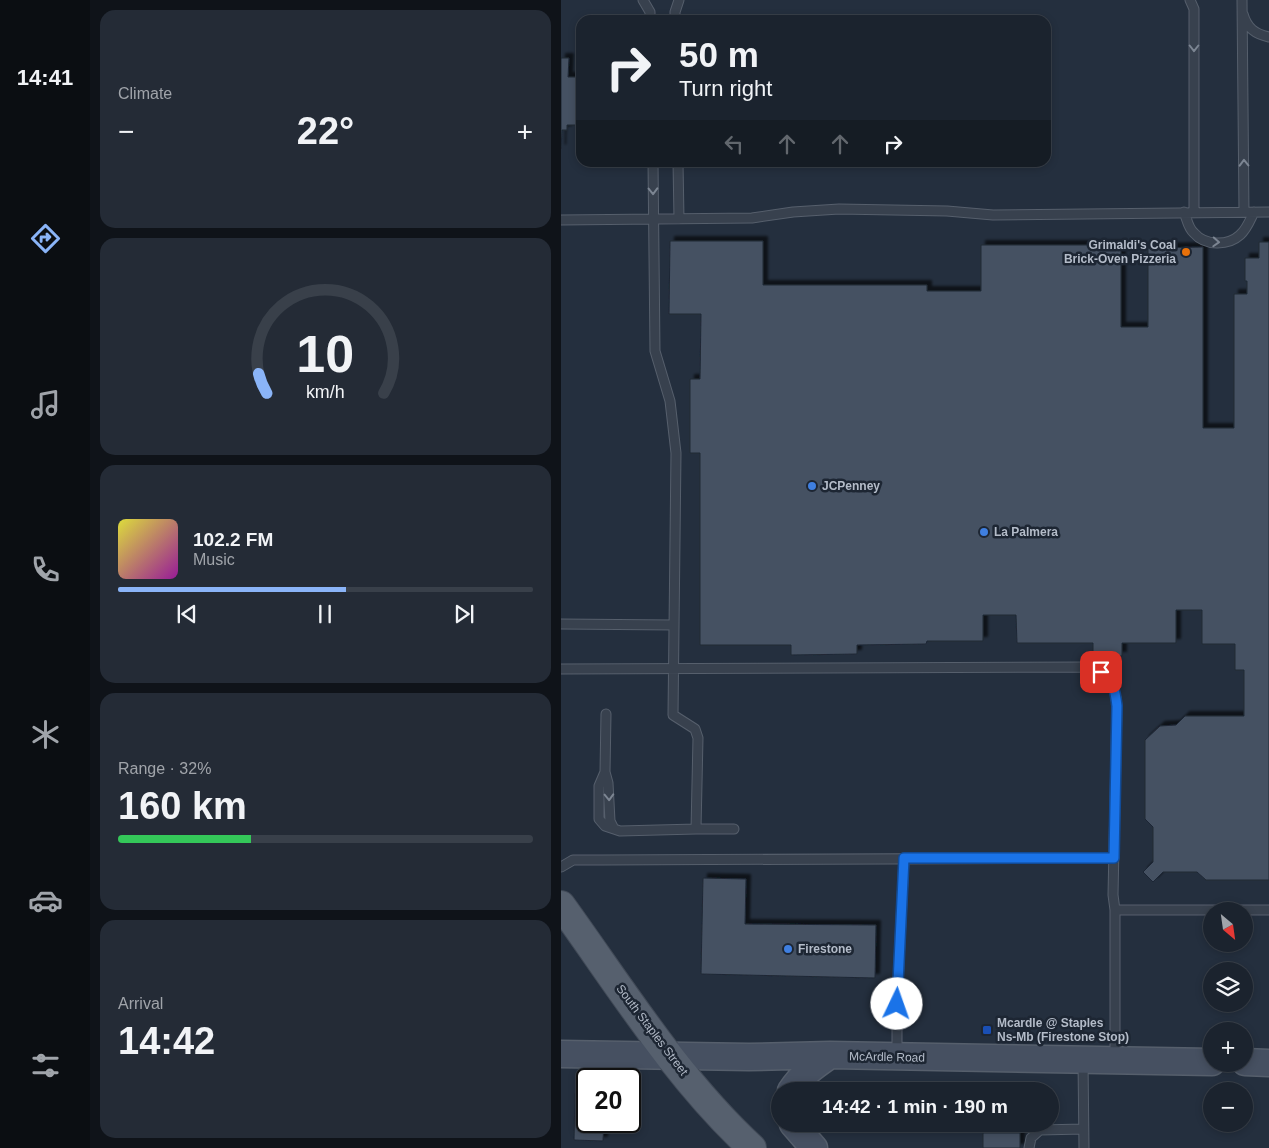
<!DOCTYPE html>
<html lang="en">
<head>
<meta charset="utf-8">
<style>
  :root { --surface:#1b232e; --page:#242b36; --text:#f1f3f6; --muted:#a0a4aa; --line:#39404a; --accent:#8ab4f8 }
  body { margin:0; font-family:Helvetica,sans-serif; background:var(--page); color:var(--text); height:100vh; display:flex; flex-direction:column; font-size:19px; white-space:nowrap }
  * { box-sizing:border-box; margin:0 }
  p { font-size:16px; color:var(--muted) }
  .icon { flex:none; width:28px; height:28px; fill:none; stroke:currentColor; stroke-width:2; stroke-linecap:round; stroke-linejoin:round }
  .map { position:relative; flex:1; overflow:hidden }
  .side { display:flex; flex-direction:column; gap:10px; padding:10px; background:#0f1319; width:471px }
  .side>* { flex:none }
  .banner { position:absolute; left:15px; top:15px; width:475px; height:152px; border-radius:15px; box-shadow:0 2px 8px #0003,0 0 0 1px var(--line); background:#1b232e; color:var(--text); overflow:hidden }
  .needle { width:32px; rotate:151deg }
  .buttons { position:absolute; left:642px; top:902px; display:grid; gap:10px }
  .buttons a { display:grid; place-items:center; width:50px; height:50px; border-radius:50%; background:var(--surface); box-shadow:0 2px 8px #0003,0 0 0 1px var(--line); font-size:25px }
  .speed { position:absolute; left:15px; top:1068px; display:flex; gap:10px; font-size:25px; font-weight:700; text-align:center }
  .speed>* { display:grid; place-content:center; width:65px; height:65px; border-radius:50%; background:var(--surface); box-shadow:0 2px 8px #0003,0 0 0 1px var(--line); line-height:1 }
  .speed .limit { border:2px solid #111; border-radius:8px; background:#fff; color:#111 }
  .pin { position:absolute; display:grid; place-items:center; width:42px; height:42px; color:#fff; margin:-21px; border-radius:10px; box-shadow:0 2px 8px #0006 }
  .me { position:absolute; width:55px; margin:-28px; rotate:3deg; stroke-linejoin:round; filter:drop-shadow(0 0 4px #0008) }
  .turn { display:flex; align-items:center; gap:18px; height:105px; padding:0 20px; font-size:22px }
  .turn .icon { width:65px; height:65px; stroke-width:2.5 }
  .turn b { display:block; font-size:35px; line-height:42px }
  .lanes { display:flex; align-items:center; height:48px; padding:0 20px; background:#0003; justify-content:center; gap:25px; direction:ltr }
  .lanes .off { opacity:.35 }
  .big { font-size:38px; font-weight:700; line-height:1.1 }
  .side .widget { flex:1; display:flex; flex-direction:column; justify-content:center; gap:8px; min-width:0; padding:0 18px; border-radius:15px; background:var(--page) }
  .side .dial { align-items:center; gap:0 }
  .dial svg { height:130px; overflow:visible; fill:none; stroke:var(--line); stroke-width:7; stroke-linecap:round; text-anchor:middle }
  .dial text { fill:var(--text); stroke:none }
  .song { display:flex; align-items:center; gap:15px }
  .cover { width:60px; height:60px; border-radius:8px; background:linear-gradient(135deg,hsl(60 70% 55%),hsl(300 70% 35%)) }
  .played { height:5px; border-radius:2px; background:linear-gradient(90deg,var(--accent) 55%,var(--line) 55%) }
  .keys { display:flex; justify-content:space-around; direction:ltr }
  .heat { display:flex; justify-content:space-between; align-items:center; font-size:28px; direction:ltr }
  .charge { height:8px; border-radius:4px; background:linear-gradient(90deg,#34c759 32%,var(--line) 0) }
  .trip { position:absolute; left:210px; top:1082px; width:288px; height:50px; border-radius:25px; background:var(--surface); box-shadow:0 2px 8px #0003,0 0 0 1px var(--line); font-weight:700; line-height:50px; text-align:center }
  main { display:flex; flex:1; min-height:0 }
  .tabs { display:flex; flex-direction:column; width:90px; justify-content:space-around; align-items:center; background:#0b0e12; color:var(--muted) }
  .tabs .icon { width:35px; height:35px }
  .tabs .selected { color:var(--accent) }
  .tabs b { font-size:22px; color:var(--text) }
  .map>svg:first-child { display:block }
</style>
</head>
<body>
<main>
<nav class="tabs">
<b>14:41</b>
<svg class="icon selected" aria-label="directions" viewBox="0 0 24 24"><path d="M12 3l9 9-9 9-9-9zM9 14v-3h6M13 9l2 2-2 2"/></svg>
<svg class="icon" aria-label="music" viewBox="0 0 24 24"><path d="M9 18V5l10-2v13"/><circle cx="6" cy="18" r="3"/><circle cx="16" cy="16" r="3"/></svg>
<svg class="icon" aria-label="phone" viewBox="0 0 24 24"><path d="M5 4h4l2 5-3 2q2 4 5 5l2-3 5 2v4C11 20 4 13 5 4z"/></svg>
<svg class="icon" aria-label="climate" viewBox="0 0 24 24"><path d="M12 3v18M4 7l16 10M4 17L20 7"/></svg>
<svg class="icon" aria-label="car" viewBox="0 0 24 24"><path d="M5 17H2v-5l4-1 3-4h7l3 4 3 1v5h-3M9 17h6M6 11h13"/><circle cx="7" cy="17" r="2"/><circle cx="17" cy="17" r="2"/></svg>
<svg class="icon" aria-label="filters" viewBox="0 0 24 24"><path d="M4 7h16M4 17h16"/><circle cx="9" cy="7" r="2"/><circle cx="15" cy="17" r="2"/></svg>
</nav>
<section class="side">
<div class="widget"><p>Climate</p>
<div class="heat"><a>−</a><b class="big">22°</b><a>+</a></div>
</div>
<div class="widget dial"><svg viewBox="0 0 100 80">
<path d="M14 69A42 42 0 1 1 86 69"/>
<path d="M14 69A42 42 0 0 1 9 57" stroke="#8ab4f8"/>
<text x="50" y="56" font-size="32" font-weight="700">10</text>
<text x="50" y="72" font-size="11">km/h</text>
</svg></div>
<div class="widget">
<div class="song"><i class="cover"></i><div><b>102.2 FM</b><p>Music</p></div></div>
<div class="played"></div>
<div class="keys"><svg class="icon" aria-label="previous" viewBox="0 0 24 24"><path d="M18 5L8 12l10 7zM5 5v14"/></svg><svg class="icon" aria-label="pause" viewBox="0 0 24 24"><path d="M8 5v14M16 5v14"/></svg><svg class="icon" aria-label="next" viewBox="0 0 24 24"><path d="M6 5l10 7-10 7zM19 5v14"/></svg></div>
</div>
<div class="widget"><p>Range · 32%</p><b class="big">160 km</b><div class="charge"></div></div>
<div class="widget"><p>Arrival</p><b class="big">14:42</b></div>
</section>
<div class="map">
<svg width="708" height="1148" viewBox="0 0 708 1148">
  <defs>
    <filter id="shadow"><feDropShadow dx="4.5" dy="-4.5" stdDeviation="1" flood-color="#0009"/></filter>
  </defs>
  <rect width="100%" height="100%" fill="#242f3e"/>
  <path fill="#455162" stroke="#1f2835" filter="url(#shadow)" d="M0,58H8L7,77H20V108H17L16,125H6V130H1L0,149Z
    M109,241H202V285H366V291H420V245H560V327H587V248L642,247V428H673V294H686V281H684V258H698V242H708V880H645L636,872H602L592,882L582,872L592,862V827L584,819V740L599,726L615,725L624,716H683V670H674V644H641V610H615V643H561V656H532V643H456L455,615H422V641H366L365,644L296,645V654L230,655V645H139V453H129V379H139L140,314H108Z
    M142,878L185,879L184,924L315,925L314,978L140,974Z
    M14,1093H26V1121H43L42,1141L13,1140Z
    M422,1133H459V1148H422Z"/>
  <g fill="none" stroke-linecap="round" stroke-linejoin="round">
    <defs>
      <path id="service" d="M82,0L89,12V20
        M629,0L633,9V212
        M681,0L683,212
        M682,14C686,28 694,34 708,37
        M114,20V12L118,0
        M92,162L94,351L109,401L115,453L112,715L134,729L137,738L135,829H173
        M117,162L118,219
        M623,212C626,219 627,228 633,233C644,246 667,246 679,235C686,229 689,220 693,212
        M0,220L191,218L232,212L278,209L386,211L432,215L708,212
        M0,624L113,625
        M0,669L527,667C549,676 554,683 556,706L552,895L554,910V1058
        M45,714L44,772L47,783L49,821L53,829L59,831L135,829
        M44,772L38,786V819L44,826L53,829
        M0,867L12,860H41L553,858
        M554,910H708
        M336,1054V1004L343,858
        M522,1061L523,1148
        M468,1148L470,1138L479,1130L522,1129"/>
      <path id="secondary" d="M0,1054L188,1057L269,1055L651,1062
        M684,1062L708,1063
        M230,1091C240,1075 253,1066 269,1055
        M232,1124L253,1148"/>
      <path id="primary" d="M0,905C60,988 116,1079 191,1148"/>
    </defs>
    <use href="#service" stroke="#565f6c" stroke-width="11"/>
    <use href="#secondary" stroke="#565f6c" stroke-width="29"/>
    <use href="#primary" stroke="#414a57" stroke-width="30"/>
    <use href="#service" stroke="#38414e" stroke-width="9"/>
    <use href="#secondary" stroke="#465061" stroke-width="26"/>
    <use href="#primary" stroke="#56606e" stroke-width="28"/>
  </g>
  <defs><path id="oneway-chevron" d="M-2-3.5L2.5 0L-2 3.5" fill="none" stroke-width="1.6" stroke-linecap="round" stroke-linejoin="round" transform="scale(1.25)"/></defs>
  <g stroke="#7c8592">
    <use href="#oneway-chevron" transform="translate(633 48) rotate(90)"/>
    <use href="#oneway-chevron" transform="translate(683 163) rotate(-91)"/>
    <use href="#oneway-chevron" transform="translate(92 191) rotate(89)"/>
    <use href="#oneway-chevron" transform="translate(655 242) rotate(3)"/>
    <use href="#oneway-chevron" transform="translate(48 797) rotate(88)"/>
  </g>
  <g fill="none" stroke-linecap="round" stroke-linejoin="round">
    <defs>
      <path id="route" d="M336,1004L343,858H553L556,706C554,689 553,683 540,672"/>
    </defs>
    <use href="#route" stroke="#114b97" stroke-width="12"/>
    <use href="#route" stroke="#1a73e8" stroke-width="9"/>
  </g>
  <circle fill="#e8710a" stroke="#1d2633" stroke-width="2" cx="625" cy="252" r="5"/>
  <g fill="#3f7fe0" stroke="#1d2633" stroke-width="2">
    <circle cx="251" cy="486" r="5"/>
    <circle cx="423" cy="532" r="5"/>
    <circle cx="227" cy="949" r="5"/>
  </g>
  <rect fill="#1a4fb4" stroke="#1d2633" stroke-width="2" x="421" y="1025" width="10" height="10" rx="2.5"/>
  <g text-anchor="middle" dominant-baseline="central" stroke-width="5" stroke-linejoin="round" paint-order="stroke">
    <g font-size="12" font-weight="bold" fill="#b4bcc9" stroke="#1d2633" text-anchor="start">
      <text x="615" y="245" text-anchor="end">Grimaldi's Coal<tspan x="615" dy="14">Brick-Oven Pizzeria</tspan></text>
      <text x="261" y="486">JCPenney</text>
      <text x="433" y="532">La Palmera</text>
      <text x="237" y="949">Firestone</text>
      <text x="436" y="1023">Mcardle @ Staples<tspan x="436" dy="14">Ns-Mb (Firestone Stop)</tspan></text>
    </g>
    <g font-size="12" fill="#b4bcc9" stroke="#1d2633">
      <text transform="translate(91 1030) rotate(53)">South Staples Street</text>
      <text transform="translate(326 1057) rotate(1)">McArdle Road</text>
    </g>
  </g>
</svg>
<div class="buttons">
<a><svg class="needle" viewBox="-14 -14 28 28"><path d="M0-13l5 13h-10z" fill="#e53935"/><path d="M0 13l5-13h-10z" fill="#a0a4aa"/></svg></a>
<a><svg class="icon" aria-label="layers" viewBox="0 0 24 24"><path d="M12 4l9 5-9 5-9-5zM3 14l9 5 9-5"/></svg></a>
<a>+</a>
<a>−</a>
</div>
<div class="speed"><div class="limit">20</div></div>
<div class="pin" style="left:540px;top:672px;background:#d93025"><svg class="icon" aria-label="arrive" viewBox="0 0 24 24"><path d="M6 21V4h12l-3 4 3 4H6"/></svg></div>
<svg class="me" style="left:336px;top:1004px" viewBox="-20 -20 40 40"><circle r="19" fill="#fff"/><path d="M0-13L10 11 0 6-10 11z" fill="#1a73e8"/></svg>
<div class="trip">14:42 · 1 min · 190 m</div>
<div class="banner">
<div class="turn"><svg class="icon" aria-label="right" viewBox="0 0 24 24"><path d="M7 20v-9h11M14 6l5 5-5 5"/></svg><div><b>50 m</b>Turn right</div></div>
<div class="lanes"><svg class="icon off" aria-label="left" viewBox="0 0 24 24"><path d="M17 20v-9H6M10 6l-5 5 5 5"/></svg><svg class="icon off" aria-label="ahead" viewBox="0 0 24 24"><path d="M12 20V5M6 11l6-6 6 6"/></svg><svg class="icon off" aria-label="ahead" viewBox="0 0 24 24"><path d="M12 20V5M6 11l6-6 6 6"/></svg><svg class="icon" aria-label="right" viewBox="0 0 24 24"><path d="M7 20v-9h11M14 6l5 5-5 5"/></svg></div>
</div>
</div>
</main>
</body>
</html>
